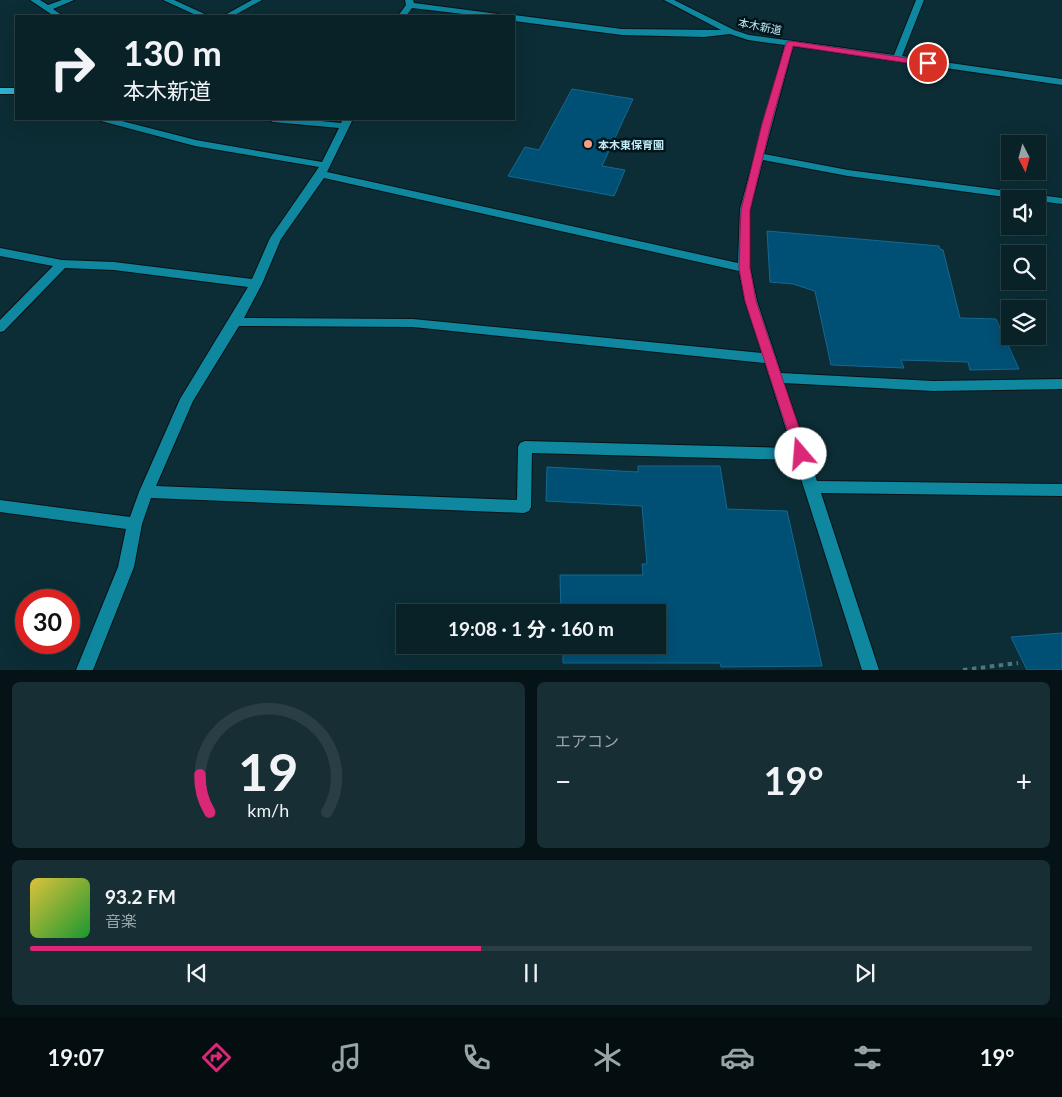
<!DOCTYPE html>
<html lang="ja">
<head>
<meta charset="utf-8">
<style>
  :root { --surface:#092228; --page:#172f34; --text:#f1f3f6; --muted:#99a4a8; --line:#293f45; --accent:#db2777 }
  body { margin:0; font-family:Lato,"Noto Sans JP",sans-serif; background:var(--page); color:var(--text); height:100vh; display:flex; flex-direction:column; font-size:19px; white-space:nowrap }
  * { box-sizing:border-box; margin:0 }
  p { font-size:16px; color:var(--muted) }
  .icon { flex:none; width:28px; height:28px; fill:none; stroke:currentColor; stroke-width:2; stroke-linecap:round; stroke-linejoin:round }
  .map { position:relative; height:670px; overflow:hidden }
  .drawer { display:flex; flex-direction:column; gap:12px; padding:12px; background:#051316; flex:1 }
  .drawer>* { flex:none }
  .banner { position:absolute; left:15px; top:15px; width:500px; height:105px; border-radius:0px; box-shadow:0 5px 20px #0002,0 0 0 1px var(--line); background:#092228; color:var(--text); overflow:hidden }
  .needle { width:32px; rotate:174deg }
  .tools { position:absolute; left:1001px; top:135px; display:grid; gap:10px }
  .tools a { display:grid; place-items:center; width:45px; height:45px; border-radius:0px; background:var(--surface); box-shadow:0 5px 20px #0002,0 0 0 1px var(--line); font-size:25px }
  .speed { position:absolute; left:15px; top:589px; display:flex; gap:10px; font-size:25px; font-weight:700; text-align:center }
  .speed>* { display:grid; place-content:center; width:65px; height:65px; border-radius:50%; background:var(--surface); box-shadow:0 5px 20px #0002,0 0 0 1px var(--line); line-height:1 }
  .speed .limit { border:8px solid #d22; background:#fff; color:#111 }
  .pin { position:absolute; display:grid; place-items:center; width:42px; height:42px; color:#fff; margin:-21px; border:2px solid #fff; border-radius:50%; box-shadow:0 1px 5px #0007 }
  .me { position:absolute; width:55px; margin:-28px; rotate:342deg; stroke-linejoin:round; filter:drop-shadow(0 0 4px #0008) }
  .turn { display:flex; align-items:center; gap:18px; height:105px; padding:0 25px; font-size:22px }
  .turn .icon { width:65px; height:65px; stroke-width:2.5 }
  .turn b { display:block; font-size:35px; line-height:42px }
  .big { font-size:38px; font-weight:700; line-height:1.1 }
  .drawer .card { flex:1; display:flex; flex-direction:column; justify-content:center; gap:8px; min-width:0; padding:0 18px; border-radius:8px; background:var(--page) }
  .drawer .dial { align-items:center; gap:0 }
  .dial svg { height:130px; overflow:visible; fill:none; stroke:var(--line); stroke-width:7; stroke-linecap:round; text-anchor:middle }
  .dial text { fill:var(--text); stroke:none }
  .song { display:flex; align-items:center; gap:15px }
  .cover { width:60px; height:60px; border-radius:8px; background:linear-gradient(135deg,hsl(50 70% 55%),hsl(130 70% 35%)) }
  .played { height:5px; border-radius:2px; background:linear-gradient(90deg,var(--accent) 45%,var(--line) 45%) }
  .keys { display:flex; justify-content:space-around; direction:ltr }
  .heat { display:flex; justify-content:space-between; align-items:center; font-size:28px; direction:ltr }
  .drawer .tiles { flex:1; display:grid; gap:12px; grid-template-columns:1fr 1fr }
  .card:last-child { grid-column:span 2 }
  .trip { position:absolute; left:396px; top:604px; width:270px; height:50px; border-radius:0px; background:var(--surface); box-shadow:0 5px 20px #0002,0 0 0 1px var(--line); font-weight:700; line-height:50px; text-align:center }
  .dock { display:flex; height:80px; justify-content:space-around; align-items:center; background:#040e10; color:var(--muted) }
  .dock .icon { width:35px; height:35px }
  .dock .on { color:var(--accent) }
  .dock b { font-size:22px; color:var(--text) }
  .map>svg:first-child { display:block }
</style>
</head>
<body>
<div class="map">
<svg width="1062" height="670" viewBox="0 0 1062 670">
  <rect width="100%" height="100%" fill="#0c2d35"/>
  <path fill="#005075" stroke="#156892" d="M572,89L633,99L602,166L625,170L614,196L508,176L525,147L539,150Z
    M767,231L939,246L940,249L943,250L960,318L996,319L1019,369L970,370L968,362L901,360L904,368L831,365L815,291L793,284L770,282Z
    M638,466H720L727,509L787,511L822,666L721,667L720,663H563V645H658V612H561L560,575H643L642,564H647L642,506L546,501L547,467L638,472Z
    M1062,633V670H1027L1011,637Z"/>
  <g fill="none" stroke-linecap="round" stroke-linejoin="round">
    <defs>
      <path id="minor" d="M30,0H40L48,5L62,0H74L53,9L63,16H54Z
        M163,0H174L209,16H198Z
        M252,0H262L233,16H223Z
        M405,0H413L414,3L498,14L502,16H480L412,8L406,16H398L406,5Z
        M664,0H674L734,30L749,35L894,55L916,0H924L902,56L1062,79V85L793,46L764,154L848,170L1062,198V204L1038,201V199H1020L848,176L763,160L750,209V268L757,301L781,373L933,381L1062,379V389L933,391L784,383L817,481L1062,484V496L821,493L879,670H862L795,460L532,453L531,507L529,511L524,513L151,498L142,524L134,567L93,670H76L118,567L126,529L0,512V500L130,517L139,492L180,399L248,287L114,270L65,268L4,331L0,332V320L53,266L0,256V248L62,260L114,262L252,279L270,238L319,167L195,146L101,121L99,119H114L196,140L322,162L339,128L273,122L268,119H300L341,123L343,119H353L327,172L738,263L740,209L785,45L748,40L730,34L704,37L622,35L514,21V16H511L514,15L622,29L721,30ZM324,178L739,271L745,301L762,353L413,319L244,318L262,284L281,239ZM239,326L413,327L765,363L792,448L525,441L520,443L518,447L517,500L156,486L193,401Z"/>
      <path id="major" d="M0,88H16V94H0Z"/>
    </defs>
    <use href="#minor" stroke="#061317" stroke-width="2"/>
    <use href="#major" stroke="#061317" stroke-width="2"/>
    <path stroke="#4f757e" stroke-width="4" stroke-dasharray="4.5 4.5" stroke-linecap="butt" d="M963,670L1018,663"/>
    <use href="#minor" fill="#0e879f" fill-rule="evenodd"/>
    <use href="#major" fill="#31b3d0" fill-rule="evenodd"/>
  </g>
  <path fill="#db2777" stroke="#8e194d" d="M790,41L928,61L932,63L928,66L793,46L771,124L750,210V268L756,301L808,454L806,458L801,459L797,458L795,454L745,301L739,268L741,210L762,124L786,43Z"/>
  <circle fill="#f39f86" stroke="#01141a" stroke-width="2" cx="588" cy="144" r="5"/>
  <g text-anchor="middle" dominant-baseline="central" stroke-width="5" stroke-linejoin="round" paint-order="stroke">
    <g font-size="11" fill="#bdebf8" stroke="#01141a">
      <text transform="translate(760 26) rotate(11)">本木新道</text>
    </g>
    <g font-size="11" font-weight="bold" fill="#bdebf8" stroke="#01141a" text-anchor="start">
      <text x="598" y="144">本木東保育園</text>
    </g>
  </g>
</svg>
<div class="tools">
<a><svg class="needle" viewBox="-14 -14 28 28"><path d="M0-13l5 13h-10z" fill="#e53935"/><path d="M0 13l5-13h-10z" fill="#99a4a8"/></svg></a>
<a><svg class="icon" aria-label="sound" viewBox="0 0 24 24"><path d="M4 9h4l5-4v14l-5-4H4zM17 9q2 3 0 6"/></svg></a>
<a><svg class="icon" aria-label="search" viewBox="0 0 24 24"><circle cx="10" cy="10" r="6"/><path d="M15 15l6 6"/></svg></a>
<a><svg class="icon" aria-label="layers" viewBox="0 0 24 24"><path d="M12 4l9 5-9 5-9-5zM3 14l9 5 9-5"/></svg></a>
</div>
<div class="speed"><div class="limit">30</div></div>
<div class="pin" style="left:928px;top:63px;background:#d93025"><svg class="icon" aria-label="arrive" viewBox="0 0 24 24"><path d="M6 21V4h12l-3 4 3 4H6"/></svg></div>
<svg class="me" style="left:801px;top:454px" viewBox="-20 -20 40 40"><circle r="19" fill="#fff"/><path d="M0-13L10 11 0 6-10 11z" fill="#db2777"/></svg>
<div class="trip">19:08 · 1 分 · 160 m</div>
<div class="banner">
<div class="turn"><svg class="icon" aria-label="right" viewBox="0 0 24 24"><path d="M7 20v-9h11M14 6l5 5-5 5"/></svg><div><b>130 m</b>本木新道</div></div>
</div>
</div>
<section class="drawer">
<div class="tiles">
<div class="card dial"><svg viewBox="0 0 100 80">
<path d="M14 69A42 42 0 1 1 86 69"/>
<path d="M14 69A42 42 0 0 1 8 46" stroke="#db2777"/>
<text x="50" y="56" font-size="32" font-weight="700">19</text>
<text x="50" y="72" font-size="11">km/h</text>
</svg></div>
<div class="card"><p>エアコン</p>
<div class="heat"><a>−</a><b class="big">19°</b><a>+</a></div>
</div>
<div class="card">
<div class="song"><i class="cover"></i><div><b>93.2 FM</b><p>音楽</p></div></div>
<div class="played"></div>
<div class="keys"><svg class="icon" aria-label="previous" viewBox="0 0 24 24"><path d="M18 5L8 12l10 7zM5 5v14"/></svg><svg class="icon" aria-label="pause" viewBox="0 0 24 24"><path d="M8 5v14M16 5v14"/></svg><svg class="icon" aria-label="next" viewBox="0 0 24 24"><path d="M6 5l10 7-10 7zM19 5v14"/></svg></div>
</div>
</div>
</section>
<nav class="dock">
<b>19:07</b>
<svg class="icon on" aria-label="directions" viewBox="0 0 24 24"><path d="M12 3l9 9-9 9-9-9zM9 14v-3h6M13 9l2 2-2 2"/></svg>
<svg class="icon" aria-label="music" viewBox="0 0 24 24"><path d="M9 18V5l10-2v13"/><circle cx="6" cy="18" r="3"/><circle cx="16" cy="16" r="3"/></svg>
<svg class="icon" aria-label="phone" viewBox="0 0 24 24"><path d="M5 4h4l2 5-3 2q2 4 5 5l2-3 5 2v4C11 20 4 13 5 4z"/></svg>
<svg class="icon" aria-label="climate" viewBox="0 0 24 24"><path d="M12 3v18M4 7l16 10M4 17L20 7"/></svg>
<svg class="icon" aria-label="car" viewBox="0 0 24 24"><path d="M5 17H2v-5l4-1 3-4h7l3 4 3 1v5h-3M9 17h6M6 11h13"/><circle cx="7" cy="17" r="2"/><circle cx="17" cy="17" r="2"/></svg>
<svg class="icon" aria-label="filters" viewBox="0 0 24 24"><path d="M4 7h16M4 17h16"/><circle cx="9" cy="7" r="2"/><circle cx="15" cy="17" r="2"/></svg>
<b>19°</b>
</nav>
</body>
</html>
